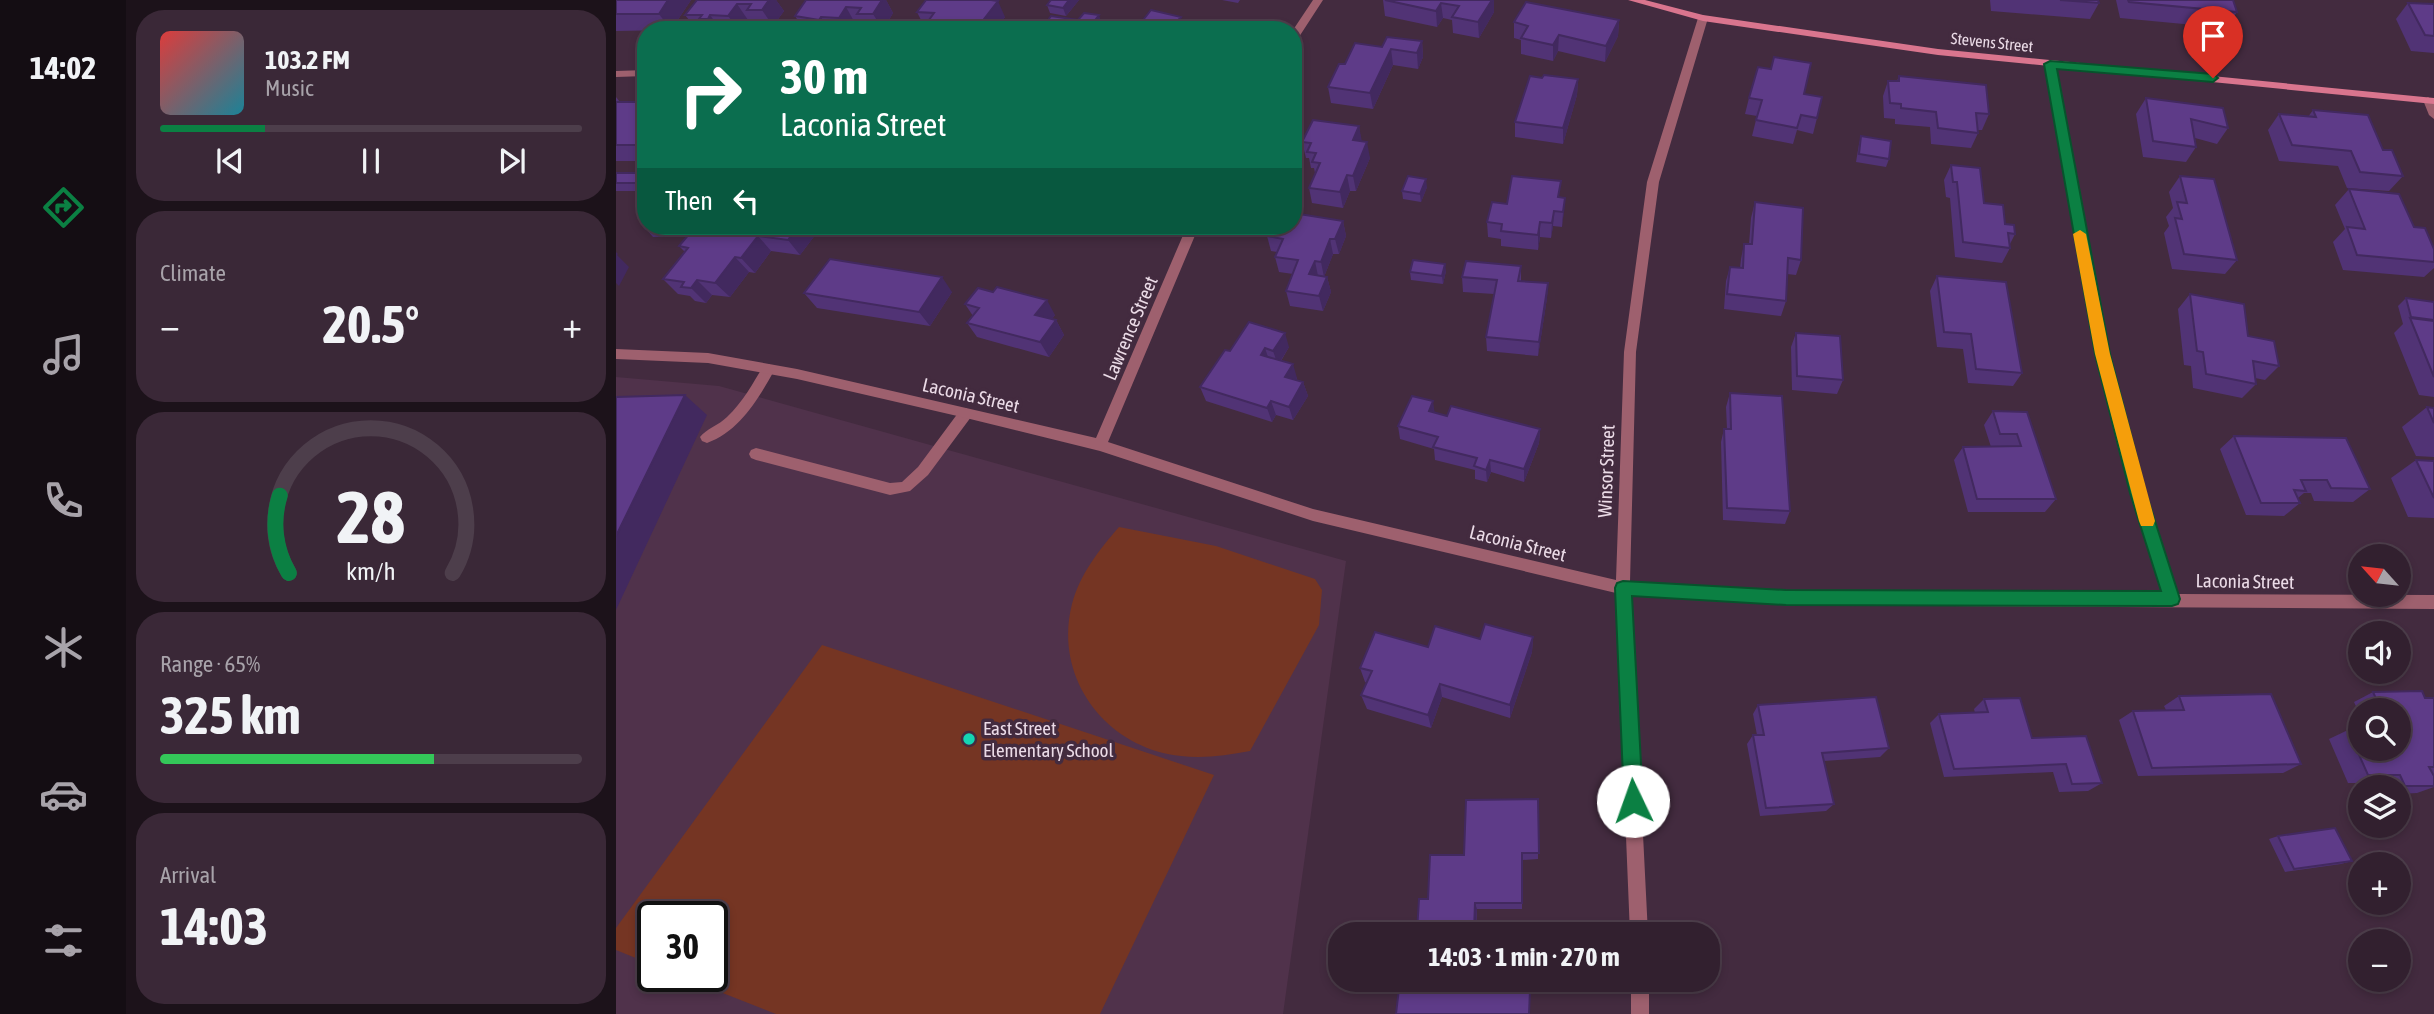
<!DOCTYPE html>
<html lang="en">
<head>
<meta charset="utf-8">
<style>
  :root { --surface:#32202f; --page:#3a2837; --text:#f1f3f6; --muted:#a8a3aa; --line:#4d3e4b; --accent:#0b8043 }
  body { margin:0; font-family:"Asap Condensed",sans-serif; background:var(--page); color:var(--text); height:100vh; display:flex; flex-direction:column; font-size:26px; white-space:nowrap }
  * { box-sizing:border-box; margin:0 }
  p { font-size:23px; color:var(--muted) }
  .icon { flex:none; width:38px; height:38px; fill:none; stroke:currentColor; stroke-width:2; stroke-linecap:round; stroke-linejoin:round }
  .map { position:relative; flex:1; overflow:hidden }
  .side { display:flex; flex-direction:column; gap:10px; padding:10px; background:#1c121a; width:490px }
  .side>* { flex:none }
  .banner { position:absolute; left:21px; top:21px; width:665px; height:214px; border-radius:28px; box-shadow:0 4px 10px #0003,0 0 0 2px var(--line); background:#0b6e4f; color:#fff; overflow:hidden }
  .needle { width:46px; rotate:297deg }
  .controls { position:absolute; left:1732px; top:544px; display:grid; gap:14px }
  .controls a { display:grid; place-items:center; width:63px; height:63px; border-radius:50%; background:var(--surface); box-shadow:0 4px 10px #0003,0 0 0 2px var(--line); font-size:35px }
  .speed { position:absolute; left:21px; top:901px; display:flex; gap:14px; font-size:35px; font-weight:700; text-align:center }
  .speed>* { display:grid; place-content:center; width:91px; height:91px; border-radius:50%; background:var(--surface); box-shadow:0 4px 10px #0003,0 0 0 2px var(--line); line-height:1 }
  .speed .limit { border:4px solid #111; border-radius:10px; background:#fff; color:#111 }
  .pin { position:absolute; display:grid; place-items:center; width:60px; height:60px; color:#fff; margin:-72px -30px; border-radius:50% 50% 50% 0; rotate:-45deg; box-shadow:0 0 7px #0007 }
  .pin .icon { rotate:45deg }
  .me { position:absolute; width:77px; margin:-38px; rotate:357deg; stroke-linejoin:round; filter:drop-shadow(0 0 5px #0008) }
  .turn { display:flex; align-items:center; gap:24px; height:147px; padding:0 28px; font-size:32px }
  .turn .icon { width:91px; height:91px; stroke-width:2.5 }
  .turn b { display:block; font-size:49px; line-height:60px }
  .then { display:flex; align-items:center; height:66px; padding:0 28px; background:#0003; gap:14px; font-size:26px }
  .big { font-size:52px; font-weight:700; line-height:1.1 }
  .side .tile { flex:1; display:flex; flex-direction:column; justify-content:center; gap:10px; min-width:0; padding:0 24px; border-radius:28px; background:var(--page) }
  .side .dial { align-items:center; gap:0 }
  .dial svg { height:182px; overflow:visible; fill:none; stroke:var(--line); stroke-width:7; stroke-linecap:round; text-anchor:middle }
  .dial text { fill:var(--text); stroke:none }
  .song { display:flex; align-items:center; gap:21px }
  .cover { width:84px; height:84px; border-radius:10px; background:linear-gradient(135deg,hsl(0 70% 55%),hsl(190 70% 35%)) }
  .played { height:7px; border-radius:4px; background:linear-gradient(90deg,var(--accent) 25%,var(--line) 25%) }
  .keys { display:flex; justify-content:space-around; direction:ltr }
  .heat { display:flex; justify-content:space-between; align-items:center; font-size:38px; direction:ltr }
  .charge { height:10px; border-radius:5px; background:linear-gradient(90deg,#34c759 65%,var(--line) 0) }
  .trip { position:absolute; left:712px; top:922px; width:392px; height:70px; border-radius:28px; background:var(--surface); box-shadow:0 4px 10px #0003,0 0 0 2px var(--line); font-weight:700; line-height:70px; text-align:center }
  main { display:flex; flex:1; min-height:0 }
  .tab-bar { display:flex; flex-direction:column; width:126px; justify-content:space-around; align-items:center; background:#140d13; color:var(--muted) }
  .tab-bar .icon { width:49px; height:49px }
  .tab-bar .on { color:var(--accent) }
  .tab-bar b { font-size:32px; color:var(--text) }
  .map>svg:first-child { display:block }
</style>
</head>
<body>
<main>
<nav class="tab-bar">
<b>14:02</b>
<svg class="icon on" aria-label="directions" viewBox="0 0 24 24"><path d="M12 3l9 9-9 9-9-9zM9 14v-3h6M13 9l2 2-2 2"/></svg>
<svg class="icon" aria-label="music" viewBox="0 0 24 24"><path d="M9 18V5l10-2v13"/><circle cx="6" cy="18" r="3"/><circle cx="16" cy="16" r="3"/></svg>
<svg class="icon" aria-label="phone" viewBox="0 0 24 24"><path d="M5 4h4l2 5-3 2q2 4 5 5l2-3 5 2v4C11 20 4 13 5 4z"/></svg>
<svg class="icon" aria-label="climate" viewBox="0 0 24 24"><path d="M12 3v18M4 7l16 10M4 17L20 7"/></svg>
<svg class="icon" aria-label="car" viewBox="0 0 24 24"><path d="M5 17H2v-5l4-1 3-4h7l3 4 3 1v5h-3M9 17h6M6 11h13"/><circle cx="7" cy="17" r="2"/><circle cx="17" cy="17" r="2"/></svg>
<svg class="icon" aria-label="filters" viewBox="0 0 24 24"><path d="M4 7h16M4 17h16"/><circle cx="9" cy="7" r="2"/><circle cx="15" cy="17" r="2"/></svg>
</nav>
<section class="side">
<div class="tile">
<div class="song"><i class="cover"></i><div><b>103.2 FM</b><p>Music</p></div></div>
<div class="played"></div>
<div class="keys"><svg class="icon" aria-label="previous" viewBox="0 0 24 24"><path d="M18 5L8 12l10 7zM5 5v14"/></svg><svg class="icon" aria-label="pause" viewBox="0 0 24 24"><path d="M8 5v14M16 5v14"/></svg><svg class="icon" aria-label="next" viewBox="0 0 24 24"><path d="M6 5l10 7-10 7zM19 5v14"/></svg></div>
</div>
<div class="tile"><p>Climate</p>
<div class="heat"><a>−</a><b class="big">20.5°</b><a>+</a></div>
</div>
<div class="tile dial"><svg viewBox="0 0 100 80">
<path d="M14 69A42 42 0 1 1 86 69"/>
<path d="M14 69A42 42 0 0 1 10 35" stroke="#0b8043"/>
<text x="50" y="56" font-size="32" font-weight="700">28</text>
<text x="50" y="72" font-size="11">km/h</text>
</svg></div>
<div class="tile"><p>Range · 65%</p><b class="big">325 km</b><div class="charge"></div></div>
<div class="tile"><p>Arrival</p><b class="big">14:03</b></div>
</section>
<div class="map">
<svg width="1818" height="1014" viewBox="0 0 1818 1014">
  <rect width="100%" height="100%" fill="#432b3f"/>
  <path fill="#50324b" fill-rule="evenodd" d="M0,377L103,386L730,561L667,1014H0ZM37,917H96V976H37Z"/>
  <path fill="#753523" d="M503,527L600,546L699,579L706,590L703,625L634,751C611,755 588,759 565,756C490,748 437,678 456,604C464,574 483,550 503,527Z
    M206,645L598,775L484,1014H160L66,977L96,976V917H37V965L0,950V928Z"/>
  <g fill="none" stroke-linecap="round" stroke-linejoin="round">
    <path fill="#9e606e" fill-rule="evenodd" d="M153,364L159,369C143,398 124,431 91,443L86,441L84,437C90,429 103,425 111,417C127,402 137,383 148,365Z
      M350,408L357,413L355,417L312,475L294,491L274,495L140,460L135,458L133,454L135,450L140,448L274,483L286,482L302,467L345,409Z"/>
    <path fill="#9e606e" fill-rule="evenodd" d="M697,0H707L681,40L677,41V30Z
      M1087,15L1092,18L1043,182L1020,352L1014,582L1170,591L1547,594L1515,493L1480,354L1429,64L1434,61L1439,64L1492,354L1529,493L1562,594L1818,595V609L1170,605L1015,595L1032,934H1014L1000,593L697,521L484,451L350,418L181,379L92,363L0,359V349L92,353L181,369L480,438L571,226H583L492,442L697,509L1000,580L1008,352L1031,182L1082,18Z
      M30,70V76L0,77V71Z
      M1812,97L1818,102V119L1813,115L1807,100Z
      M1015,980H1033V1014H1015Z"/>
    <path fill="#d9758e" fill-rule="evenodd" d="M1012,0H1029L1087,15L1322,49L1818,98V104L1322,55L1087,21Z"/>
  </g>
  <path fill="#513375" d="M0,0H75L55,30L0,31Z
    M81,0H160L168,11L157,26H142L137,20H132L125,30H81L69,15Z
    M190,0H270L277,13L267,30H251L247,24L239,23L236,30H188L179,16Z
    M463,0L450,16L434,13L431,5Z
    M606,0H624L622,3Z
    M767,0H878V12L863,38L837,33L836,20L827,18L821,27L769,16Z
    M1374,0H1482L1483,3L1474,19L1375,11Z
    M1500,0H1617L1621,12L1610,28L1504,18Z
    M1792,3L1818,4V53L1795,51L1780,19Z
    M301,12L389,17L380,30H318V28H309Z
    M1003,20L1002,36L989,62L942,51L937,61L905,54V40L898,38V22Z
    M806,41L807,57L802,69L777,65L757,109L715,103L712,87L729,64L766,47Z
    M1283,76L1373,114L1366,130H1362V133L1355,148L1315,144L1314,127L1279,124V119L1268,118L1267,96L1272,81H1281Z
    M926,78L962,79L961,95L947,144L899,137V122Z
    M1188,94L1201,118L1197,134L1181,130L1177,144L1136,136L1141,116L1129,114L1133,98Z
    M0,97L4,102H30V161H0Z
    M1530,98L1612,128L1601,144L1579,138L1580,147L1570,162L1527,157L1520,114Z
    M1697,110L1767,150L1787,176L1773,191L1731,188L1722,166L1663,161L1652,130L1663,114L1692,117Z
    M743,126L745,141L754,158L740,191H734L727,208L696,203L693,188L699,173L698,168H695L693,158H690L686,142Z
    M1245,136L1273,159L1270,167L1240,162L1243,144Z
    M1335,165L1368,203L1399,234L1394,244V248L1386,263L1339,257L1334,198L1330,197L1328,180Z
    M0,173H30V191H0Z
    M1564,176L1621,260L1609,274L1556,269L1548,233L1553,226L1550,217L1557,208L1553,192Z
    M811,187L805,202L787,199L786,191Z
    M1733,189L1798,227L1818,249V268L1808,277L1727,270L1717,242L1729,229L1719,205Z
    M944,197L949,198L946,227L937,226L935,238L924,237L922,250L885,246V239L872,237L871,222L891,204Z
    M1139,202L1185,260L1180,275L1171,274L1170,301L1165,316L1108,309L1110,281L1114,267L1124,268L1125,259L1128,244H1133L1135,218Z
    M727,221L730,236L723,254H717L708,277H711L715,292L707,311L674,306L670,291L677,274L663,272L659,257L661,252L655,251L651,236Z
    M32,226H76L70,236L37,237L30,229Z
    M146,226H206L184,255L155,251L139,273L133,272L114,297L96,295L90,303L79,301L74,296L62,294L47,279L69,252L63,246L139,234Z
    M390,226H413L407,233L391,229Z
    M905,266V281L932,283L931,298L922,356L871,351L870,337L878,294L847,292L846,277Z
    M830,271L827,284L795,280L794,272Z
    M1321,276L1406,373L1397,386L1352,383L1347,349L1321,347L1314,291Z
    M336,292L314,326L201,308L188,293Z
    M377,292L439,315L436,319L440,320L448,335L433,357L361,337L351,323L357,316L349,304Z
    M1574,294L1632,336L1663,366L1649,380L1639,378L1640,384L1626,398L1577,388L1575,366L1568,365L1562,309Z
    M1790,298L1818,302V397L1803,395L1778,333L1787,324L1782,306Z
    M1180,333L1227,380L1221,394L1176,390L1175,347Z
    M673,347L665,361L681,378L680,380L687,382L692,396L677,420L660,415L656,422L590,401L584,387L614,351Z
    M1114,393L1174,511L1169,524L1107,520L1105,442L1108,429H1111L1110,407Z
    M1811,407L1818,408V457L1800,456L1786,427Z
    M1377,411L1411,412L1440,499L1429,512H1352L1338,460L1347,447H1375L1368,425Z
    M818,413L831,416L924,429L923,443L908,482L875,472L871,482L859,479V470L819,460L818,449L784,439L782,426Z
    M1618,436L1754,489L1737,502L1698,501L1695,493H1688L1682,498L1684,503L1668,516L1630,515L1604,449Z
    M1800,460L1818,461V518L1792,517L1775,478Z
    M917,637L916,652L894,718L826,697L815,728L751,709L745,695L751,683L749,682L744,668L812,647L864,639Z
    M1757,692L1809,698H1818V774H1817L1818,787L1801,793L1783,794V788H1766L1764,783H1732L1713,739L1732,730L1783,749V710H1745V717L1738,702Z
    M1563,696L1685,764L1667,773L1522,776L1503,720L1517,711L1550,710L1548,706Z
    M1368,699L1416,738L1486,783L1472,791L1443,792L1437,772L1328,777L1314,723L1323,714L1359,713L1358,709Z
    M1142,705L1273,748L1264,757L1208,761L1218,804L1210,811L1144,816L1131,744L1137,735H1141L1137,714Z
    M922,799V859L906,860V909H861L860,934H803L801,931L812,899L848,855Z
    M1662,836L1736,861L1725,864L1669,872L1653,839Z"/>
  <path fill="#42295f" d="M52,0H75L55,30L43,14Z
    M153,0H160L168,11L157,26L146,10Z
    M266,0H270L277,13L267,30L257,14Z
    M453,0H463L450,16L447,8Z
    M876,0H878V12L863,38L862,22Z
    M382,1L389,17L380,30H362L361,28Z
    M825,3L827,18L821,27L820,11Z
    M121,4L132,20L125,30H123L112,16Z
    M230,7L239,23L236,30H231L223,18Z
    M94,15L105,30H100L92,19Z
    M483,15L488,30H476L477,23Z
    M205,17L213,30H209L203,20Z
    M565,17L567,25L564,30H554Z
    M1003,20L1002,36L989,62L990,46Z
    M943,35L942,51L937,61V45Z
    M806,41L807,57L802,69L801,53Z
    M775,49L777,65L757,109L754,93Z
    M962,79L961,95L947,144V128Z
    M743,126L746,142L737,140Z
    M751,142L754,158L740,191L737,176Z
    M30,173V190L23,183Z
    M731,175L734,191L727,208L724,192Z
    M810,179L811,187L805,202L804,194Z
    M949,198L948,213L946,227L947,212Z
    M938,211L937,226L935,238L936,223Z
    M727,221L730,236L723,254L719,239Z
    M924,222V237L922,250V235Z
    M64,226H76L70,236L63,228Z
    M182,226H206L184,255L172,240Z
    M402,226H413L407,233Z
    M142,236L155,251L139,273L125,258Z
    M714,239L717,254L708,277L705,262Z
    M0,252L2,254L1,255L13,267L3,286L0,283Z
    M119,257L133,272L114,297L99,283Z
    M699,261L702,276L693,274Z
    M829,264L830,271L827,284L826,276Z
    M326,277L336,292L314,326L303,312Z
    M711,277L715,292L707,311L703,296Z
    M81,280L96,295L90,303L75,288Z
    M932,283L931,298L922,356L923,342Z
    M431,300L439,315L428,329L419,315Z
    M440,320L448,335L433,357L424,342Z
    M669,333L673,347L662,365L657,351Z
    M649,348L654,363L645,355Z
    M677,364L681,378L673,391L669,377Z
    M687,382L692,396L677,420L673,407Z
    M69,395L91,415L0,610V536Z
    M655,401L660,415L656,422L651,408Z
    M817,401L819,415L813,411Z
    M924,429L923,443L908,482V469Z
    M874,460L875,472L871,482L870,470Z
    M917,637L916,652L894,718V705Z
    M824,684L826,697L815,728L812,715Z
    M859,903L861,909L859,934L858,931Z"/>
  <path fill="#5e3b88" stroke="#42295f" stroke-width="2" d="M0,0H52L43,14H0Z
    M81,0H153L146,10H131L135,4H121L112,16L94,15L92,19H83L86,15H69Z
    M190,0H266L257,14H241L245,8L230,7L223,18L205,17L203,20L179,16Z
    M310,0H375L382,1L361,28L342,26L346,20H313L318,13L301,12Z
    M435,0H453L447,8L431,5Z
    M769,0H876L862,22L836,17L843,6L825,3L820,11Z
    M1444,0H1482L1483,3Z
    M1512,0H1617L1621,12L1513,2Z
    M910,2L1003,20L990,46L943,35L937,45L905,38L912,26L898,22Z
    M1792,3L1818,4V36L1809,35Z
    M535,10L565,17L554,30H525L520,29Z
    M468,13L483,15L477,23H481L476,30H425L435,16L462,20Z
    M771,37L806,41L801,53L775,49L754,93L712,87L723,64H729L739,43L766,47Z
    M1158,57L1195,63L1188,94L1206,97L1201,118L1185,115L1181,128L1140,120L1146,100L1133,98L1142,67L1155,69Z
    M928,75L962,79L947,128L899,122L914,76L926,78Z
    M1283,76L1370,85L1373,114L1360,113L1362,133L1322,128L1320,112L1285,108V104L1274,103L1272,81H1283Z
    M1530,98L1607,108L1612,128L1575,119L1580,147L1537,141Z
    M0,102H30V142L28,145H0Z
    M1697,110L1752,115L1767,150H1776L1787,176L1744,172L1735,151L1676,145L1663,114L1700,117Z
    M697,120L743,126L737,140L751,142L737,176L731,175L724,192L693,188L704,163L696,162L700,153L691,152L695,143L686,142Z
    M1245,136L1275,141L1273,159L1243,154Z
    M1335,165L1364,168L1368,203L1387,205L1389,224L1398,225L1399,234L1392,233L1394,248L1347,242L1341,182H1337Z
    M0,173H30L23,183H0Z
    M792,176L810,179L804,194L786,191Z
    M896,176L945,181L942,197L949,198L947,212L938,211L936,223L924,222L922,235L885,231L886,224L871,222L876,202L891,204Z
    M1564,176L1598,179L1621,260L1568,254L1559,218L1566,219L1561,202L1571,203Z
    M1733,189L1783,194L1798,227L1809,228L1818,249V262L1741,255L1731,227L1749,229Z
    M1139,202L1187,208L1185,260L1172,258L1170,301L1111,294L1114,267L1127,268L1128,244H1136Z
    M677,213L727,221L719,239H714L705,262L699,261L693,274L711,277L703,296L670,291L682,260L659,257L667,239L651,236L655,226H677Z
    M32,226H64L63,228L30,229Z
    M146,226H182L172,240L142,236L125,258L119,257L99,283L81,280L75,288L65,287L68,282L47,279L72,248L63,246L79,227L139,234Z
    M214,259L326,277L303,312L188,293Z
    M797,260L829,264L826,276L794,272Z
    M850,261L905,266L902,281L932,283L923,342L870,337L881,280L846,277Z
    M1321,276L1390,282L1406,373L1360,369L1355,334L1328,332Z
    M381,287L431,300L419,315L440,320L424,342L351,323L363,308L349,304L362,288L377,292Z
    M1574,294L1628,304L1632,336L1658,341L1663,366L1637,361L1640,384L1590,374L1587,352L1581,351Z
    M1790,298L1818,302V320L1795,317Z
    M1794,318L1818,321V377Z
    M633,322L669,333L657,351L649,348L645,355L677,364L669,377L687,382L673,407L655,401L651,408L584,387L609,350L614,351Z
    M1180,333L1224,336L1227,380L1181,376Z
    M1114,393L1166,396L1174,511L1111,508L1108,429H1115Z
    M69,395L0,536V397Z
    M796,396L817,401L813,411L831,416L835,406L924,429L908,469L874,460L870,470L858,466L861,458L817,447L822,437L782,426Z
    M1811,407L1818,408V423Z
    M1377,411L1411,412L1440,499H1361L1347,447L1405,446L1401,434H1384Z
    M1618,436L1730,438L1754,489L1715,488L1711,480H1685L1690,491L1678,490L1684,503H1645Z
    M1800,460L1818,461V498Z
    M869,624L917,637L894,705L824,684L812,715L745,695L756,671L744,668L759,632L812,647L819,626L864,639Z
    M1806,691L1809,698H1818V767H1813L1818,776V786H1789L1784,775H1752L1732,730H1745V749H1783V710H1765L1757,692Z
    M1655,694L1685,764L1536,768L1517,711L1568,710L1563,696Z
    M1260,697L1273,748L1206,753L1218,804L1150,808L1137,735H1148L1142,705Z
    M1404,698L1416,738L1470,736L1486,783L1456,784L1450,764L1338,769L1323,714L1372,712L1368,699Z
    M922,799L923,853H906V903H859L858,931H801L803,899H812L814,855H848L850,800Z
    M1719,828L1736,861L1678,869L1662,836Z
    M784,980L914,990L913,1014H780Z"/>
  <path fill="#0b8043" stroke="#07532c" stroke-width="2" d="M1434,61L1597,74L1602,78L1597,82L1441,69L1494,354L1530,493L1564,599L1562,604L1556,606L1170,605L1016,596L1027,801L1024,808L1017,811L1011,808L1008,801L999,588L1001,583L1007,581L1170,590L1545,591L1514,493L1479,354L1428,64Z"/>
  <path fill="#f59e0b" d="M1464,230L1470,234L1494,354L1539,521L1537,526H1525L1523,521L1479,354L1457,234Z"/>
  <circle fill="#15d5b3" stroke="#432b3f" stroke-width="2.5" cx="353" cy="739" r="7"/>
  <g text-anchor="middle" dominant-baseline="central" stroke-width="7" stroke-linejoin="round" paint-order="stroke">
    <g font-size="16" fill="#ebdbe7" stroke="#432b3f">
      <text transform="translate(1376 42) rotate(6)">Stevens Street</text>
    </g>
    <g font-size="19" fill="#ebdbe7" stroke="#432b3f">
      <text transform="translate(514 328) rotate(-67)">Lawrence Street</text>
      <text transform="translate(355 395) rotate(13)">Laconia Street</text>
      <text transform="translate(990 471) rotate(-88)">Winsor Street</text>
      <text transform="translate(902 543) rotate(14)">Laconia Street</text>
      <text transform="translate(1629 581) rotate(1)">Laconia Street</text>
    </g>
    <g font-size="19" fill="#ebdbe7" stroke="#432b3f" text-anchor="start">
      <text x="367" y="728">East Street<tspan x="367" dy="22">Elementary School</tspan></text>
    </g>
  </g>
</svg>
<div class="controls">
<a><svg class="needle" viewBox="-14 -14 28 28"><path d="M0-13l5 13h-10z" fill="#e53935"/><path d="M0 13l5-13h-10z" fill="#a8a3aa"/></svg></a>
<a><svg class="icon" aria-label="sound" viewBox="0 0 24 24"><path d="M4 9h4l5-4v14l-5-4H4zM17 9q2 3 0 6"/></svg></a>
<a><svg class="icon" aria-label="search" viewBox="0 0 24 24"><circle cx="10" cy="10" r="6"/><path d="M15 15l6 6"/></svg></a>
<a><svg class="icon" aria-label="layers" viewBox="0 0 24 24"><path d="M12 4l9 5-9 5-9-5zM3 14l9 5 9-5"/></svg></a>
<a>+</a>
<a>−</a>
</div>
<div class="speed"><div class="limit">30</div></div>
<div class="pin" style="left:1597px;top:78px;background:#d93025"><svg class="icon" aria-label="arrive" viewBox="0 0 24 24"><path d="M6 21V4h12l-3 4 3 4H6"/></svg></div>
<svg class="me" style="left:1017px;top:801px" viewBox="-20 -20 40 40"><circle r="19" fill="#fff"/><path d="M0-13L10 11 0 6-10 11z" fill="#0b8043"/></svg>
<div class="trip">14:03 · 1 min · 270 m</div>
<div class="banner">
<div class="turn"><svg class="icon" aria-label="right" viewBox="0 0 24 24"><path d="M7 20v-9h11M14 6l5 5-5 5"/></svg><div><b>30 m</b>Laconia Street</div></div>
<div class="then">Then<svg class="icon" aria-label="left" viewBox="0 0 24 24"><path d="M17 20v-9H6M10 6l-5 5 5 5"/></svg></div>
</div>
</div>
</main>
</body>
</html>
